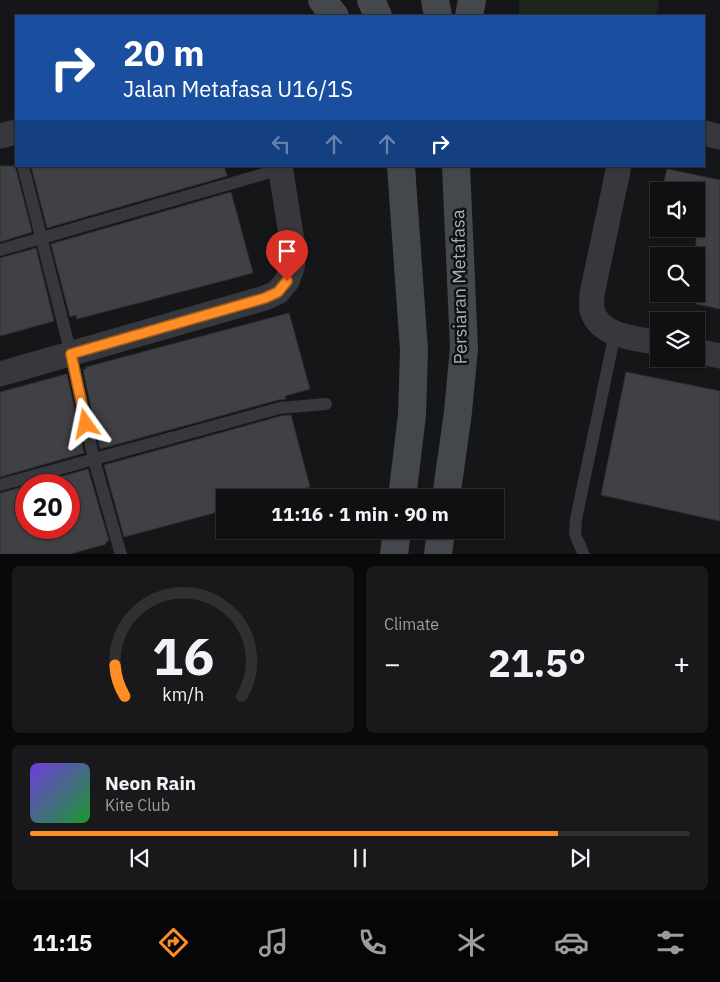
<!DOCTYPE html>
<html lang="en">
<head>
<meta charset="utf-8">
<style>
  :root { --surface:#101012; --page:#19191b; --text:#f1f3f6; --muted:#9c9d9f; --line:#303032; --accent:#ff8d26 }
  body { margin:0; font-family:"IBM Plex Sans",sans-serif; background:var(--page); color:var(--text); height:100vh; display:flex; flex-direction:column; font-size:19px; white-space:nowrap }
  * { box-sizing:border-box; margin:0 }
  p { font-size:16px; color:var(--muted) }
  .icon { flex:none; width:28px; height:28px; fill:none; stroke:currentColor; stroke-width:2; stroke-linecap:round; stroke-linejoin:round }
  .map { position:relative; height:554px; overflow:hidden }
  .drawer { display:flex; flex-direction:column; gap:12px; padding:12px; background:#09090a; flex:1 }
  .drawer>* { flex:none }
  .guide { position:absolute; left:15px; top:15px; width:690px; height:152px; border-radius:0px; box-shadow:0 1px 4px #0004,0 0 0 1px var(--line); background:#1a4fa0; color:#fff; overflow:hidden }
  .fabs { position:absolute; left:650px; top:182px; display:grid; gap:10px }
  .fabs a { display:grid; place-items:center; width:55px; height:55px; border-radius:0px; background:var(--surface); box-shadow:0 1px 4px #0004,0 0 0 1px var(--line); font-size:25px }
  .speed { position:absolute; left:15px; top:474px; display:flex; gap:10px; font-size:25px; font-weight:700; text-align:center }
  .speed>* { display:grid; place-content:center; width:65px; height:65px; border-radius:50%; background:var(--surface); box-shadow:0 1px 4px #0004,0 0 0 1px var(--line); line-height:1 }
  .speed .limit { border:8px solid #d22; background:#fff; color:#111 }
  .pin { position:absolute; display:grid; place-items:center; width:42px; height:42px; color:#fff; margin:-51px -21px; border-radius:50% 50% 50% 0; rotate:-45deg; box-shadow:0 0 5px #0007 }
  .pin .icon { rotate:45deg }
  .me { position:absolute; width:55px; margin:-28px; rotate:348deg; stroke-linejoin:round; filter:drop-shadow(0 0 4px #0008) }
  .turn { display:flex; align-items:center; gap:18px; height:105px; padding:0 25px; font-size:22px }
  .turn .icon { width:65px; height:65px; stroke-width:2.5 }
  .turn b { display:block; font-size:35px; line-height:42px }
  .lanes { display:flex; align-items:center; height:48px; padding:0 25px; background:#0003; justify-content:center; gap:25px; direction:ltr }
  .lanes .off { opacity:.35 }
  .big { font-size:38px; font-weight:800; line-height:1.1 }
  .drawer .widget { flex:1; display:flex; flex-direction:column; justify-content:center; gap:8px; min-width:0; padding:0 18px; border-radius:8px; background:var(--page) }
  .drawer .dial { align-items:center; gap:0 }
  .dial svg { height:130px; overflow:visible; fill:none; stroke:var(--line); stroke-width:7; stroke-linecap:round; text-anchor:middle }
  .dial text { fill:var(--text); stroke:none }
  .song { display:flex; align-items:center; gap:15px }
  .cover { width:60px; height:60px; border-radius:8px; background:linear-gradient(135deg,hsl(260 70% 55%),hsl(130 70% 35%)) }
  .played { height:5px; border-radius:2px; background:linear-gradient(90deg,var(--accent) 80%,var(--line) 80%) }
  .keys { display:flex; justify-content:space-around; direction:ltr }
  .heat { display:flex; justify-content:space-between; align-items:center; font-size:28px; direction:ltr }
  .drawer .tiles { flex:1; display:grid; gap:12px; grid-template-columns:1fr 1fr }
  .widget:last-child { grid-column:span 2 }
  .trip { position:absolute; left:216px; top:489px; width:288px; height:50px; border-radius:0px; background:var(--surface); box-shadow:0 1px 4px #0004,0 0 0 1px var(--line); font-weight:800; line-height:50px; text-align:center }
  .dock { display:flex; height:80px; justify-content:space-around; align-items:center; background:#060607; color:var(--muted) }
  .dock .icon { width:35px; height:35px }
  .dock .selected { color:var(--accent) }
  .dock b { font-size:22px; color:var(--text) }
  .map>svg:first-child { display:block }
</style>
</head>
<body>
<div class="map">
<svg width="720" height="555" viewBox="0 0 720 555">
  <rect width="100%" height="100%" fill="#151618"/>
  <path fill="#1d261d" d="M519,0H659L656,16H519Z"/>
  <path fill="#3f4145" stroke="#2f3034" d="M0,166H15L32,232L0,242Z
    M31,166H224L227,176L47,228Z
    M667,169L720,180V309L696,304V191H662Z
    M231,192L253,273L77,319L76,315L70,317L51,244Z
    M36,248L54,321L0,336V258Z
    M289,313L310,389L285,396L286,399L278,400L100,449L83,370L86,369V367Z
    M626,372L720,391V521L601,495Z
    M67,374L84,453L0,477V392Z
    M291,415L310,487L272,498H225V510L124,537L104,465L281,416Z
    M88,469L109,541L106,542V544L67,555H0V493L26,486V528H69V485H31Z"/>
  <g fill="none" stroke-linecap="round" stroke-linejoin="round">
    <path stroke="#36383d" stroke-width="12" d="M23,166L71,354L94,460L121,555
      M0,250L281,169
      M0,485L280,408L326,404
      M584,555L575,534L576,519L615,333"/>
    <path stroke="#36383d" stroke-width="25" d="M704,133L720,137
      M0,136L16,132
      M619,166L592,294C592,299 591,305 592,310C599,337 637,338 659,343
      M696,351L720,356
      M0,374L265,298L278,292L287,281L292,268L294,253L280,166"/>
    <path stroke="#44484d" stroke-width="28" d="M322,0L335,16
      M371,0L378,16
      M435,0L438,16
      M469,16L472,0
      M401,166L414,350L412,415L402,498
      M446,498L458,412L464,348L456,166
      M394,555L397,530
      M438,555L441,530"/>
  </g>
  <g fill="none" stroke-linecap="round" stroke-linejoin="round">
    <defs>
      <path id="route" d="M86,424L71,354L265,298L278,292L287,281"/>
    </defs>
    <use href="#route" stroke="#a65c19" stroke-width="12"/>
    <use href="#route" stroke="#ff8d26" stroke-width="9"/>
  </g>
  <g text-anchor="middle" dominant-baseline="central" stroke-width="5" stroke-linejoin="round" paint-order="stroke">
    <g font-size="18" fill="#a6afb9" stroke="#101113">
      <text transform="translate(459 287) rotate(-91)">Persiaran Metafasa</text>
    </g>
  </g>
</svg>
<div class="fabs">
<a><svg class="icon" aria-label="sound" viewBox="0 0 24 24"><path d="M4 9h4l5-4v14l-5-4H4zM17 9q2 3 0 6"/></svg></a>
<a><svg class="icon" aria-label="search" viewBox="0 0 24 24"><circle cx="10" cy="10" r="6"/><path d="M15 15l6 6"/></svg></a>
<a><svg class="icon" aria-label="layers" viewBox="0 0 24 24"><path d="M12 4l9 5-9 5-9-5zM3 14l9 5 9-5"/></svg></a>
</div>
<div class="speed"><div class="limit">20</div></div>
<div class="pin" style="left:287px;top:281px;background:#d93025"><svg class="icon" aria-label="arrive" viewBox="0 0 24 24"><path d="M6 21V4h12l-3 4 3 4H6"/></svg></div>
<svg class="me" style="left:86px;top:424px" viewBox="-20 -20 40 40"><path d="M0-17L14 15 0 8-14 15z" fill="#ff8d26" stroke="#fff" stroke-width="4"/></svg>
<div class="trip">11:16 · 1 min · 90 m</div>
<div class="guide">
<div class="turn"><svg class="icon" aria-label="right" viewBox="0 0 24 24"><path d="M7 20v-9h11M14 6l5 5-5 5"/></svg><div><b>20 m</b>Jalan Metafasa U16/1S</div></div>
<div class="lanes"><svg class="icon off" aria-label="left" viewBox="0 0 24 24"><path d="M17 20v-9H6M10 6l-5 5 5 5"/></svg><svg class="icon off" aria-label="ahead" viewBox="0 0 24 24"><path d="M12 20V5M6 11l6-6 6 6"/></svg><svg class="icon off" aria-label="ahead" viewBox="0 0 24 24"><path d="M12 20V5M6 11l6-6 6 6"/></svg><svg class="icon" aria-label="right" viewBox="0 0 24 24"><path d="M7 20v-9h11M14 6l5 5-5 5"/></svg></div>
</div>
</div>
<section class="drawer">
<div class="tiles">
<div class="widget dial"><svg viewBox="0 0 100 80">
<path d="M14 69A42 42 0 1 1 86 69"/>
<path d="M14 69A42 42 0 0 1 8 50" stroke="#ff8d26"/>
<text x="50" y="56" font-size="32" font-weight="700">16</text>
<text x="50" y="72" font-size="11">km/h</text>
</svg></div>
<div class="widget"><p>Climate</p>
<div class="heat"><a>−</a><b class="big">21.5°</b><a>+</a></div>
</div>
<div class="widget">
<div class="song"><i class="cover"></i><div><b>Neon Rain</b><p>Kite Club</p></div></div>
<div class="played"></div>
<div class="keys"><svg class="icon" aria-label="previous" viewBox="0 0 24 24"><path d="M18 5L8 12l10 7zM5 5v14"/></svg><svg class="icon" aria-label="pause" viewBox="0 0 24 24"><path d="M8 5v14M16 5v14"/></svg><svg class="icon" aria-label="next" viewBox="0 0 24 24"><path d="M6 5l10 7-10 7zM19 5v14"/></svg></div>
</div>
</div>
</section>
<nav class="dock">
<b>11:15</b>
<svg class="icon selected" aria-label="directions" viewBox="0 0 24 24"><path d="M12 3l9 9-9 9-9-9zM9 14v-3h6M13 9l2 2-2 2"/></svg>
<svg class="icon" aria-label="music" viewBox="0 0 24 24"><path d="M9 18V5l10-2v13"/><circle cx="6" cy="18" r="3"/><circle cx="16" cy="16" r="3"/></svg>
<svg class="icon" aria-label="phone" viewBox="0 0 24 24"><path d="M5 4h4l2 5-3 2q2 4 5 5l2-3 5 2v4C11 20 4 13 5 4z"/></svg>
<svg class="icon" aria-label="climate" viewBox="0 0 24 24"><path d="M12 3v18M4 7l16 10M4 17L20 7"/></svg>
<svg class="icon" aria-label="car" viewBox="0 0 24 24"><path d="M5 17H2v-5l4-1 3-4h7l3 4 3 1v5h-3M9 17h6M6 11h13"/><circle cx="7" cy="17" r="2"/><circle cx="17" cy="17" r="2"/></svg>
<svg class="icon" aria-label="filters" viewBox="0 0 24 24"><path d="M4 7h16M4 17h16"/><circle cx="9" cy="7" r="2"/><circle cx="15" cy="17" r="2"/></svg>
</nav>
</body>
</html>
